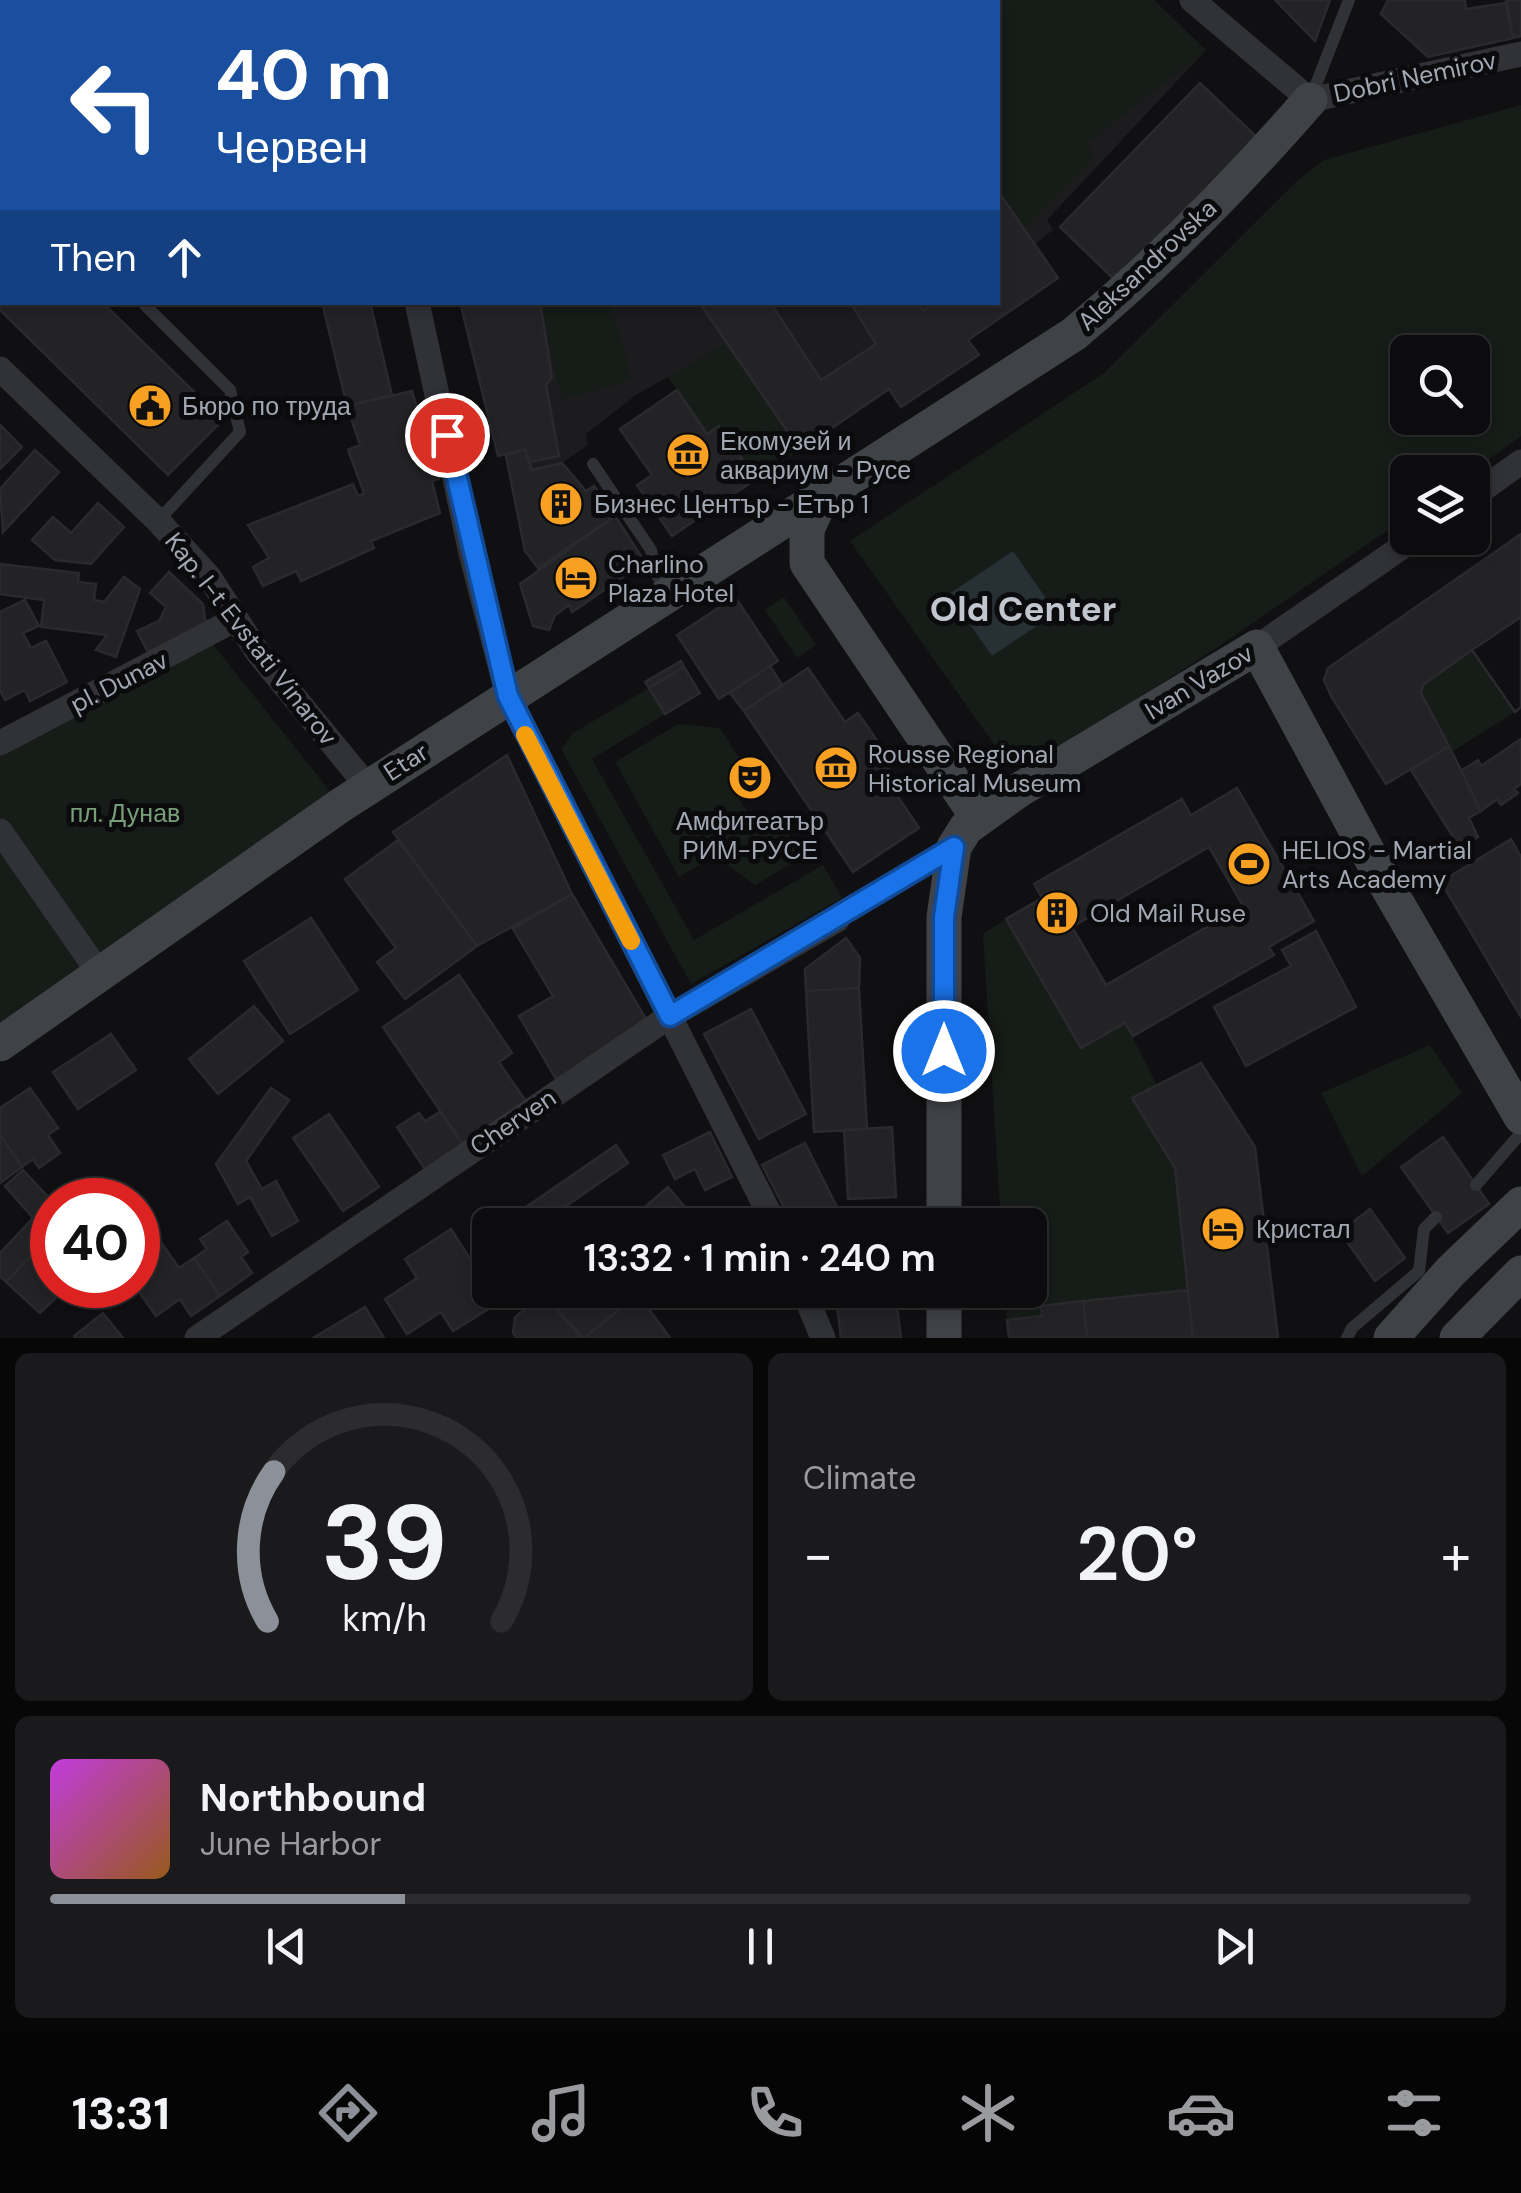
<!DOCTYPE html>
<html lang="en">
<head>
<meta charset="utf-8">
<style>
  :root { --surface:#0c0c0e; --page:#1a1a1c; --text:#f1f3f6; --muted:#9a9b9e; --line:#2c2c2e; --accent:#8c9099 }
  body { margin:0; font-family:"DM Sans",sans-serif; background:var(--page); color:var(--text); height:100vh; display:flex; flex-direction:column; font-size:38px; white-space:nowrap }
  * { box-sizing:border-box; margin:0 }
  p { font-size:32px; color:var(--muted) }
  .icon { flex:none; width:55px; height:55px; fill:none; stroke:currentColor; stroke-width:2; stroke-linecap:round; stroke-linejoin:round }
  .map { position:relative; height:1338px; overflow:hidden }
  .sheet { display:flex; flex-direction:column; gap:15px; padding:15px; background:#070708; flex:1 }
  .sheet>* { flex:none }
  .banner { position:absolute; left:0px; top:0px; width:1000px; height:305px; box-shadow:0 5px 15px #0003,0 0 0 2px var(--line); background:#1a4fa0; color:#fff; overflow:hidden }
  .controls { position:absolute; left:1390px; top:335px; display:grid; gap:20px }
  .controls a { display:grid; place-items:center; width:100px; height:100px; border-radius:15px; background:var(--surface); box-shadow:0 5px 15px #0003,0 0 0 2px var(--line); font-size:50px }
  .speed { position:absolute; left:30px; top:1178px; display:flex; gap:20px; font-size:50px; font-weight:700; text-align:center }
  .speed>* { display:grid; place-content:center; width:130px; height:130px; border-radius:50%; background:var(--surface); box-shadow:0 5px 15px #0003,0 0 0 2px var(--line); line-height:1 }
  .speed .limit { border:15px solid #d22; background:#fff; color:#111 }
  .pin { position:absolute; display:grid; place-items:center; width:85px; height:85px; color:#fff; margin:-42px; border:5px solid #fff; border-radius:50%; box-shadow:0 2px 10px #0007 }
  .me { position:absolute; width:110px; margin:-55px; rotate:0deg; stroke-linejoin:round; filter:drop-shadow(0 0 8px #0008) }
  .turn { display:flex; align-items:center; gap:35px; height:210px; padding:0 50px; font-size:45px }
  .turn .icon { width:130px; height:130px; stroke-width:2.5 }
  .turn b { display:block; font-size:70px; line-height:85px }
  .then { display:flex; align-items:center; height:95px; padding:0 50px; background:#0003; gap:20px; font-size:38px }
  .big { font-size:75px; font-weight:600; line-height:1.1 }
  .sheet .tile { flex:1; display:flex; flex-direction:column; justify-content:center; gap:15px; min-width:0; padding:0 35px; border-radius:15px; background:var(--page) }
  .sheet .dial { align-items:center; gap:0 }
  .dial svg { height:260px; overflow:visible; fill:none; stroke:var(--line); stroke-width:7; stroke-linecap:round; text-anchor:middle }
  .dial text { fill:var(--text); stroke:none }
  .song { display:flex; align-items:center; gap:30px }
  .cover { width:120px; height:120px; border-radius:15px; background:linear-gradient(135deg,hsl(290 70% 55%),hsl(30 70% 35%)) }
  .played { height:10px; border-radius:5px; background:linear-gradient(90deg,var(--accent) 25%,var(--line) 25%) }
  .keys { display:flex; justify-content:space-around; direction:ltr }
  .heat { display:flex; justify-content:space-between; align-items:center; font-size:55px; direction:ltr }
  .sheet .tiles { flex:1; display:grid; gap:15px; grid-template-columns:1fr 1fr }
  .tile:last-child { grid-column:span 2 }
  .trip { position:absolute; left:472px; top:1208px; width:575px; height:100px; border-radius:15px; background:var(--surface); box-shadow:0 5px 15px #0003,0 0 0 2px var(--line); font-weight:600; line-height:100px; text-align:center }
  .dock { display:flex; height:160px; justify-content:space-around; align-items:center; background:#050506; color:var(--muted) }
  .dock .icon { width:70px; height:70px }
  .dock .selected { color:var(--accent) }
  .dock b { font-size:45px; color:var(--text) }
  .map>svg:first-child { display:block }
</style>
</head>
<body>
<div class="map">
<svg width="1521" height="1338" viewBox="0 0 1521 1338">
  <rect width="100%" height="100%" fill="#101012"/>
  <path fill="#1c1c1f" d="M539,0H1154L1206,50L1047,220L1053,230L1034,245L1058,278L969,339L979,355L901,407L888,389L800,450L727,344L636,395L586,434L588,445L562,463L532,470L525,449L498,456L460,303L998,302V2Z"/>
  <path fill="#161c17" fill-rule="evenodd" d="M765,0H1154L1206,50L1087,144L1095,159L1024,230L998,191V102L1002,98L998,91V2Z
    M1521,105V436L1472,472H1408L1407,517L1218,647L1037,763L1022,768L1008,764L850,541L1104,373L1298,180L1324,160ZM1408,352H1472V418H1408Z
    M540,303H611L632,380L562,400Z
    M727,343L800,450L756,479L719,426L707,434L668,377Z
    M784,597L816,645L797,658L765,610Z
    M207,637L341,805L0,1044V743Z
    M1472,650L1515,712L1453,751L1421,694L1423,685Z
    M649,688L665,714L592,759L694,940L823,865L842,898L691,984L561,749L573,733Z
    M678,724L720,728L739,758C728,790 743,826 781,821L804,856L755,885L715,856L679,877L615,762Z
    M1006,919L1081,1048L1125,1023L1157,1085L1132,1099L1175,1168L1188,1290L1042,1306V1316L1007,1320L1005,1290H1030V1225H1001L983,934Z
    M1430,1045L1462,1093L1362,1176L1321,1093Z"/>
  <path fill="#263035" d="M1013,551L1056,613L992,656L949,594Z"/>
  <path fill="#232326" stroke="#2a2a2e" stroke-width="2.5" fill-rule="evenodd" d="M1275,0H1330L1315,41Z
    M1388,0H1465L1466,9L1506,3L1513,38L1428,57L1381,14Z
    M1506,0H1521V36L1513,38Z
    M1200,83L1262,142L1121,286L1060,227Z
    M998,191L1058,278L968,340L979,355L901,407L889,389L800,450L699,302H770L821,380L876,344L850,302H917L923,311L936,302H998Z
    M0,203L2,302H102L223,420L168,475L0,310Z
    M322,302H370L392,395L347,406Z
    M460,302H540L552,377L546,385L559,456L529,462L525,449L498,456Z
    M677,390L707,434L719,426L756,479L672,536L637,485L652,475L620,429Z
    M412,391L439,479L432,481L440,513L371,541L374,548L301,581L296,571L263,586L253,567L269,558L248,525L353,484L358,496L364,493L348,450L360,445L347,406Z
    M0,425L22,447L0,469Z
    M525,449L532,470L562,463L586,491L594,486L615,516L538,568L525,551L506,456Z
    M35,450L59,472L3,532L0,489Z
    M98,503L124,527L91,564L55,560L32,540L53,517L71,533Z
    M615,516L645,562L572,612L569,605L555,615L549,630L533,626L520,584Z
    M1521,534V707L1515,712L1472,650L1423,685L1421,693L1449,746L1386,784L1331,696L1324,680L1328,668Z
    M0,564L79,573L78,582L96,584L94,600L104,602L124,577L140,589L116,657L96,650L107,635L41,627L44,600L0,594Z
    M169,572L203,604L207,631L151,658L137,631L159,621L166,607L150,593Z
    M735,597L778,661L719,699L677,635Z
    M25,600L39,626L23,633L31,648L46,641L67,682L30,701L25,690L5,700L0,690V612Z
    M1521,617V707L1515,712L1472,650Z
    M681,661L684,667L649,688L645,682Z
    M770,666L782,685L744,711L730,693Z
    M684,667L700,693L665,714L649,688Z
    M808,668L845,722L858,713L894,765L882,773L919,828L853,872L744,711Z
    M1521,739V784L1514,789L1518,793L1501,805L1497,799L1481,811L1461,771L1478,760L1481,766Z
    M1449,746L1481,811L1469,818L1478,837L1460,848L1411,770Z
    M507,755L572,894L477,946L393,832Z
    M1237,788L1314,921L1269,947L1274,955L1133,1036L1125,1023L1081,1048L1006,919L1042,898L1034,884L1182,799L1191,815ZM1209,847L1243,906L1106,985L1072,927Z
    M1511,839L1521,857V1017L1441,882Z
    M398,840L477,946L405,999L377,962L396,948L345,879Z
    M572,894L649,1024L556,1079L519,1016L553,996L513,929Z
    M311,918L358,990L290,1034L244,961Z
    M1316,931L1356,1007L1246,1066L1214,1007L1291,966L1282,950Z
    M846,938L860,958L859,988L806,991L805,969Z
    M459,975L512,1053L499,1062L529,1106L466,1149L383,1027Z
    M859,988L867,1129L814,1132L806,991Z
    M254,1006L283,1041L218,1094L189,1059Z
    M751,1009L806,1114L759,1139L704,1034Z
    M111,1034L136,1070L78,1109L53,1072Z
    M1201,1063L1255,1147L1278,1338H1193L1175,1168L1132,1098Z
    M30,1088L58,1128L48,1135L60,1153L39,1168L33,1159L22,1167L0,1135V1108Z
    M271,1088L289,1100L246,1161L262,1189L276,1181L298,1221L272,1236L250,1197L238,1204L216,1164Z
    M440,1112L466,1149L428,1174L397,1127L419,1113L425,1121Z
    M329,1114L379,1187L343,1211L293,1138Z
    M892,1127L896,1197L848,1199L844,1130Z
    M710,1132L732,1177L705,1190L695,1169L675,1179L663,1155Z
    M0,1135L22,1167L0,1183Z
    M1443,1137L1489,1204L1448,1233L1401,1167Z
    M805,1143L846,1225H793L762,1165Z
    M616,1145L628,1163L539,1225H509L506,1221Z
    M23,1170L52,1201V1233L6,1282L0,1276V1253L33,1218L5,1186Z
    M668,1187L700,1225H624Z
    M1370,1209L1405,1258L1375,1281L1340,1232Z
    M227,1221L248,1252L241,1257L252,1273L220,1296L194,1258L207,1249L200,1239Z
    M151,1228L179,1268L194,1258L220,1296L191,1316L180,1299L156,1316L134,1285L138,1237Z
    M451,1229L498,1303L453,1331L441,1312L407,1334L385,1299L417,1278L405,1259Z
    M45,1241L52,1249V1285H69L40,1313L6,1282Z
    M549,1290H644L584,1338L543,1295Z
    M835,1290H895L901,1338H841Z
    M1188,1290L1193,1338H1087L1083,1301Z
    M638,1294L670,1338H584Z
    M543,1295L582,1338H517L513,1333L515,1317Z
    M1083,1301L1087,1338H1009L1007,1320L1042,1316L1041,1306Z
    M365,1307L384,1338H313Z
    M103,1313L123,1338H75L74,1336Z"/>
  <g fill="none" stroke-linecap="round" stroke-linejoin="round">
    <path stroke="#313237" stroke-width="12" d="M539,0L540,2
      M1310,100L1349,0
      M142,302L230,390L240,432L158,521
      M593,464L651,550L655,572L666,590
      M837,920L947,851
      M1476,1185L1521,1133
      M1347,1338L1352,1328L1419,1271L1424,1229L1436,1217"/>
    <path stroke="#313237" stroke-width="25" d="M348,0L349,2
      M1192,0L1310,100L1521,54
      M0,3L3,0
      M417,302L471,553L508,696L775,1225
      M0,369L158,521L210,578L258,653L368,787
      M1472,497L1521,462
      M1257,647L1415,538
      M0,743L236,619
      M0,831L102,977
      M803,1290L823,1338
      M197,1338L670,1016L837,920"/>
    <path stroke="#3f4247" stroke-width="35" d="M822,496L807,530V563L978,818
      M0,1044L341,805L1074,334C1159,263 1237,184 1310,100
      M944,1225V917L954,847L966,828L1019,790L1257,647L1376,867L1521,1117
      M944,1290V1338
      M1391,1338L1451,1271L1521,1204
      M1457,1338L1521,1273"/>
  </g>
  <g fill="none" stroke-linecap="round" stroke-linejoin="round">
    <defs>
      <path id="route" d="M447,435L508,696L670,1016L954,847L944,917V1051"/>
    </defs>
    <use href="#route" stroke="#114b97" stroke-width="25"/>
    <use href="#route" stroke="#1a73e8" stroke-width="18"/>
    <path stroke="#f59e0b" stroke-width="18" d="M525,735L631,941"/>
  </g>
  <defs>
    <symbol id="civic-disc" viewBox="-11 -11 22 22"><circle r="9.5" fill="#f8a022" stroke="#0b0b0d"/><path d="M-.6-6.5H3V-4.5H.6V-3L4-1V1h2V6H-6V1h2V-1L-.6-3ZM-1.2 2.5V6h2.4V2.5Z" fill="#111"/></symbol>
    <symbol id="museum-disc" viewBox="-11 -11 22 22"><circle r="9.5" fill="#f8a022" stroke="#0b0b0d"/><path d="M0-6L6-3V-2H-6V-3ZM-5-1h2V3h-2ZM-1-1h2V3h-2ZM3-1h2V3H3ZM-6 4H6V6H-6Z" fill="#111"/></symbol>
    <symbol id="building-disc" viewBox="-11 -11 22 22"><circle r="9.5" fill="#f8a022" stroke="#0b0b0d"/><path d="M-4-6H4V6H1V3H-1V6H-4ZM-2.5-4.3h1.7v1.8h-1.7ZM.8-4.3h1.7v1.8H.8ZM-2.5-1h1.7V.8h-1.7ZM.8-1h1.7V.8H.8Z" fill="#111"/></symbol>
    <symbol id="hotel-disc" viewBox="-11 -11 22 22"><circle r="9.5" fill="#f8a022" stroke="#0b0b0d"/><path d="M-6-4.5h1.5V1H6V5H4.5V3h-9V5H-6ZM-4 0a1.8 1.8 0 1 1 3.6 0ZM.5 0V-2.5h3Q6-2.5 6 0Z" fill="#111"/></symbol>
    <symbol id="theatre-disc" viewBox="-11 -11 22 22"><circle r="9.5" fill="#f8a022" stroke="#0b0b0d"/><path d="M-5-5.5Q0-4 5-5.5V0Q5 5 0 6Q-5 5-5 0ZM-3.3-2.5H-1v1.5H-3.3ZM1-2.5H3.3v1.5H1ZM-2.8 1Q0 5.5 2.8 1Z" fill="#111"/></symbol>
    <symbol id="stadium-disc" viewBox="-11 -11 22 22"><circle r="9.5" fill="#f8a022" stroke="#0b0b0d"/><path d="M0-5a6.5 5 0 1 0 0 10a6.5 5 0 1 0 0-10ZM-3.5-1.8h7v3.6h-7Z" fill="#111"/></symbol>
  </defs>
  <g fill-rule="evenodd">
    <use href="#civic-disc" x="125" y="381" width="50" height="50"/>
    <use href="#museum-disc" x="663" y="430" width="50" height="50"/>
    <use href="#building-disc" x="536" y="479" width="50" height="50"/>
    <use href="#hotel-disc" x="551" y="553" width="50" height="50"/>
    <use href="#museum-disc" x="811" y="743" width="50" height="50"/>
    <use href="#theatre-disc" x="725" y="753" width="50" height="50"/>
    <use href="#stadium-disc" x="1224" y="839" width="50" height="50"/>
    <use href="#building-disc" x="1032" y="888" width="50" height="50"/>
    <use href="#hotel-disc" x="1198" y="1204" width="50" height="50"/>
  </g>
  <g text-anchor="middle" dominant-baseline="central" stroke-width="10" stroke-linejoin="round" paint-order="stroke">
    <g font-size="25" fill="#a1a8b3" stroke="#0b0b0d">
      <text transform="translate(1415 77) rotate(-12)">Dobri Nemirov</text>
      <text transform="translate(1147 265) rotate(-43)">Aleksandrovska</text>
      <text transform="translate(251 639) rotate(52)">Kap. l-t Evstati Vinarov</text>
      <text transform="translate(119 682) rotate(-27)">pl. Dunav</text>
      <text transform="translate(1199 682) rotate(-31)">Ivan Vazov</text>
      <text transform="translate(406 762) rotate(-33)">Etar</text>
      <text transform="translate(513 1122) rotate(-34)">Cherven</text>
    </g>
    <g font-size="25" fill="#a1a8b3" stroke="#0b0b0d" text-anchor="start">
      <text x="182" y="406">Бюро по труда</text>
      <text x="720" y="441">Екомузей и<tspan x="720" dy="29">аквариум - Русе</tspan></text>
      <text x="594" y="504">Бизнес Център - Етър 1</text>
      <text x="608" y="564">Charlino<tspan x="608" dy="29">Plaza Hotel</tspan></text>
      <text x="868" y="754">Rousse Regional<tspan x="868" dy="29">Historical Museum</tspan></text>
      <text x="750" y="821" text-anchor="middle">Амфитеатър<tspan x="750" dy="29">РИМ-РУСЕ</tspan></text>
      <text x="1282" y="850">HELIOS - Martial<tspan x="1282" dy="29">Arts Academy</tspan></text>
      <text x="1090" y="913">Old Mail Ruse</text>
      <text x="1256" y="1229">Кристал</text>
    </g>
    <g font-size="25" fill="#779f77" stroke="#0b0b0d">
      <text x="125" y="813">пл. Дунав</text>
    </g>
    <g font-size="35" font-weight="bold" fill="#c2c6cf" stroke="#0b0b0d">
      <text x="1023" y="609">Old Center</text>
    </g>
  </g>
</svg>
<div class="controls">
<a><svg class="icon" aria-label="search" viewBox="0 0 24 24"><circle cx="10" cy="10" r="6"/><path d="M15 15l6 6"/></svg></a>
<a><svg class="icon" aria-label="layers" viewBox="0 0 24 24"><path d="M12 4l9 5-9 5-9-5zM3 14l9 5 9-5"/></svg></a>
</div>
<div class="speed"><div class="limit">40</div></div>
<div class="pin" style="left:447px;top:435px;background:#d93025"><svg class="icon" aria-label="arrive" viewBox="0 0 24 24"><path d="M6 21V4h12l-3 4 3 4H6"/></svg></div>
<svg class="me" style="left:944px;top:1051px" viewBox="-20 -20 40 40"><circle r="17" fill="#1a73e8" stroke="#fff" stroke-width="3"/><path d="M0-11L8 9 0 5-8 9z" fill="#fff"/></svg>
<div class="trip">13:32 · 1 min · 240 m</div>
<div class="banner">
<div class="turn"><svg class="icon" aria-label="left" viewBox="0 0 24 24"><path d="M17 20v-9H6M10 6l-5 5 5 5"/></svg><div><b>40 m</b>Червен</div></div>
<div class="then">Then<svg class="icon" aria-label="ahead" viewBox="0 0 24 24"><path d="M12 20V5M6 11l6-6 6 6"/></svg></div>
</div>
</div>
<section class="sheet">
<div class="tiles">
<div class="tile dial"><svg viewBox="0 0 100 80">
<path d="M14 69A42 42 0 1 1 86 69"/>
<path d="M14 69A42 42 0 0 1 16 23" stroke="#8c9099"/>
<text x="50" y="56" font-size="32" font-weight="700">39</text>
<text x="50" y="72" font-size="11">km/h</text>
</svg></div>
<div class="tile"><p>Climate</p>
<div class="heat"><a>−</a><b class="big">20°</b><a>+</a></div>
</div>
<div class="tile">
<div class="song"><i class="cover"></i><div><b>Northbound</b><p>June Harbor</p></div></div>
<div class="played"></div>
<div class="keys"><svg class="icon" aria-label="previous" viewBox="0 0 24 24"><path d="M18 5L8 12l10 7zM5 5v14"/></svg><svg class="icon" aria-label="pause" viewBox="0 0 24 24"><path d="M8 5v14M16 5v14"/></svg><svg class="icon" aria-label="next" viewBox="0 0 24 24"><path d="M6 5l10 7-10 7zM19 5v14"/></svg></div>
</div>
</div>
</section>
<nav class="dock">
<b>13:31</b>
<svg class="icon selected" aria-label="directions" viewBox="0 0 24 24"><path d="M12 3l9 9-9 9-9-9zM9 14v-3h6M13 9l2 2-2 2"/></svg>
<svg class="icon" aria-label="music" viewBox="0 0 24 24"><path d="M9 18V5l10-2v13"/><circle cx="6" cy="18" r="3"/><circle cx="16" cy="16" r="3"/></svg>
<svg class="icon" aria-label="phone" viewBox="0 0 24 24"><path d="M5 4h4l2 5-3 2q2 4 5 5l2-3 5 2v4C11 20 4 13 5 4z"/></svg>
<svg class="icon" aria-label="climate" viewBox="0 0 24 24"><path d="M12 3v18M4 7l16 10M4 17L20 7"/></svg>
<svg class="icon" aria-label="car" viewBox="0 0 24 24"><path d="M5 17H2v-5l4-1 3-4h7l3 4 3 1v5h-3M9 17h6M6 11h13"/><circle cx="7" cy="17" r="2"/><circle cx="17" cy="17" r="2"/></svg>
<svg class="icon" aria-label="filters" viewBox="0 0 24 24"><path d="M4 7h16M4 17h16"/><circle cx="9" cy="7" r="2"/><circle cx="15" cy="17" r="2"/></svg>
</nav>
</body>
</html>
